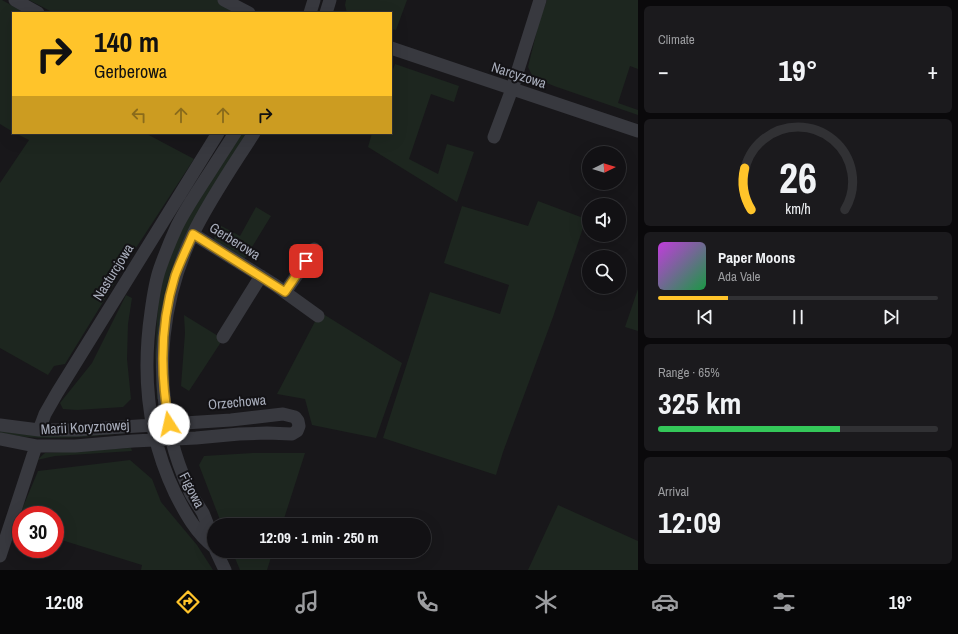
<!DOCTYPE html>
<html lang="en">
<head>
<meta charset="utf-8">
<style>
  :root { --surface:#121114; --page:#1b1a1d; --text:#f1f3f6; --muted:#9c9da0; --line:#313134; --accent:#ffc42a }
  body { margin:0; font-family:"Archivo Narrow",sans-serif; background:var(--page); color:var(--text); height:100vh; display:flex; flex-direction:column; font-size:15px; white-space:nowrap }
  * { box-sizing:border-box; margin:0 }
  p { font-size:13px; color:var(--muted) }
  .icon { flex:none; width:22px; height:22px; fill:none; stroke:currentColor; stroke-width:2; stroke-linecap:round; stroke-linejoin:round }
  .map { position:relative; flex:1; overflow:hidden }
  .panel { display:flex; flex-direction:column; gap:6px; padding:6px; background:#0a090b; width:320px }
  .panel>* { flex:none }
  .top-card { position:absolute; left:12px; top:12px; width:380px; height:122px; border-radius:0px; box-shadow:0 4px 16px #0002,0 0 0 1px var(--line); background:#ffc42a; color:#111; overflow:hidden }
  .needle { width:26px; rotate:85deg }
  .tools { position:absolute; left:582px; top:146px; display:grid; gap:8px }
  .tools a { display:grid; place-items:center; width:44px; height:44px; border-radius:50%; background:var(--surface); box-shadow:0 4px 16px #0002,0 0 0 1px var(--line); font-size:20px }
  .speed { position:absolute; left:12px; top:506px; display:flex; gap:8px; font-size:20px; font-weight:700; text-align:center }
  .speed>* { display:grid; place-content:center; width:52px; height:52px; border-radius:50%; background:var(--surface); box-shadow:0 4px 16px #0002,0 0 0 1px var(--line); line-height:1 }
  .speed .limit { border:6px solid #d22; background:#fff; color:#111 }
  .pin { position:absolute; display:grid; place-items:center; width:34px; height:34px; color:#fff; margin:-17px; border-radius:8px; box-shadow:0 2px 6px #0006 }
  .me { position:absolute; width:44px; margin:-22px; rotate:350deg; stroke-linejoin:round; filter:drop-shadow(0 0 3px #0008) }
  .turn { display:flex; align-items:center; gap:14px; height:84px; padding:0 16px; font-size:18px }
  .turn .icon { width:52px; height:52px; stroke-width:2.5 }
  .turn b { display:block; font-size:28px; line-height:34px }
  .lanes { display:flex; align-items:center; height:38px; padding:0 16px; background:#0003; justify-content:center; gap:20px; direction:ltr }
  .lanes .off { opacity:.35 }
  .big { font-size:30px; font-weight:700; line-height:1.1 }
  .panel .widget { flex:1; display:flex; flex-direction:column; justify-content:center; gap:6px; min-width:0; padding:0 14px; border-radius:6px; background:var(--page) }
  .panel .dial { align-items:center; gap:0 }
  .dial svg { height:104px; overflow:visible; fill:none; stroke:var(--line); stroke-width:7; stroke-linecap:round; text-anchor:middle }
  .dial text { fill:var(--text); stroke:none }
  .song { display:flex; align-items:center; gap:12px }
  .cover { width:48px; height:48px; border-radius:6px; background:linear-gradient(135deg,hsl(290 70% 55%),hsl(140 70% 35%)) }
  .played { height:4px; border-radius:2px; background:linear-gradient(90deg,var(--accent) 25%,var(--line) 25%) }
  .keys { display:flex; justify-content:space-around; direction:ltr }
  .heat { display:flex; justify-content:space-between; align-items:center; font-size:22px; direction:ltr }
  .charge { height:6px; border-radius:3px; background:linear-gradient(90deg,#34c759 65%,var(--line) 0) }
  .trip { position:absolute; left:207px; top:518px; width:224px; height:40px; border-radius:20px; background:var(--surface); box-shadow:0 4px 16px #0002,0 0 0 1px var(--line); font-weight:700; line-height:40px; text-align:center }
  .menu { display:flex; height:64px; justify-content:space-around; align-items:center; background:#070708; color:var(--muted) }
  .menu .icon { width:28px; height:28px }
  .menu .active { color:var(--accent) }
  .menu b { font-size:18px; color:var(--text) }
  main { display:flex; flex:1; min-height:0 }
  .map>svg:first-child { display:block }
</style>
</head>
<body>
<main>
<div class="map">
<svg width="638" height="570" viewBox="0 0 638 570">
  <rect width="100%" height="100%" fill="#18171a"/>
  <path fill="#1d261f" d="M0,0H2L25,13H13V132L0,124Z
    M29,0H236L231,11L234,13H54Z
    M346,0H407L396,30L391,29V13H347L345,5Z
    M547,0H638V69L630,66L618,103L638,110V115L554,86L533,77L528,67L539,22Z
    M395,64L459,86L454,102L431,94L409,159L438,174L447,144L474,152L457,202L368,147L372,133H391V75Z
    M15,133H145L194,159L132,254L123,255L115,267L119,276L65,364L54,366L48,375L0,348V183L29,140Z
    M240,133H246L236,152L182,244L160,399H157L155,354L159,287L184,221Z
    M538,201L586,219L553,317L503,452L496,475L383,438L430,292L500,314L509,285L444,263L462,206L528,226Z
    M256,207L271,216L244,260L214,242L216,223L240,236Z
    M638,289V331L625,327Z
    M126,295L132,298L128,324L127,359L131,399L123,407L77,410L63,409L60,403L92,363Z
    M320,312L402,363L376,438L312,425L305,399L277,394Z
    M184,315L223,339L189,391L181,386L185,333Z
    M0,430L126,433C84,437 42,442 0,433Z
    M131,448L132,451L55,456L37,460L45,453Z
    M253,453H305L282,525H222L199,465L204,456Z
    M130,460L152,479L161,502L197,545L213,570H141L142,565L55,538V515H21V528L15,526L38,471Z
    M558,505L638,541V570H528Z
    M232,551H273L267,570H240Z"/>
  <g fill="none" stroke-linecap="round" stroke-linejoin="round">
    <path stroke="#38393f" stroke-width="13" d="M15,0L38,13
      M224,0L249,13
      M310,13L314,0
      M326,13L330,0
      M391,48L638,131
      M494,137L512,89L540,0
      M193,234L275,285L318,316
      M285,292L299,272L314,249
      M223,337L261,276
      M0,425L39,430H76L231,420L283,414L295,417L298,421L299,426L297,431L292,434L267,433L239,434L196,438L133,441L75,446H36L0,439
      M39,430L45,414L57,393L218,133
      M214,545C212,534 207,523 203,513C199,506 194,500 190,492C183,476 176,458 172,441C154,372 162,298 193,234C210,199 233,166 254,133
      M214,547C196,533 185,513 175,493C148,437 142,374 151,312C153,297 155,282 160,268C165,254 171,239 177,226C183,214 190,203 197,192C210,172 222,153 235,133
      M216,551L225,570
      M0,556L36,446"/>
  </g>
  <g fill="none" stroke-linecap="round" stroke-linejoin="round">
    <defs>
      <path id="route" d="M169,424C160,374 160,324 175,276C180,262 187,248 193,234L285,292L306,261"/>
    </defs>
    <use href="#route" stroke="#a67f1b" stroke-width="10"/>
    <use href="#route" stroke="#ffc42a" stroke-width="7"/>
  </g>
  <g text-anchor="middle" dominant-baseline="central" stroke-width="4" stroke-linejoin="round" paint-order="stroke">
    <g font-size="14" fill="#a8adbb" stroke="#131215">
      <text transform="translate(519 75) rotate(18)">Narcyzowa</text>
      <text transform="translate(235 241) rotate(32)">Gerberowa</text>
      <text transform="translate(113 272) rotate(-58)">Nasturcjowa</text>
      <text transform="translate(237 402) rotate(-5)">Orzechowa</text>
      <text transform="translate(85 427) rotate(-3)">Marii Koryznowej</text>
      <text transform="translate(192 490) rotate(63)">Figowa</text>
    </g>
  </g>
</svg>
<div class="tools">
<a><svg class="needle" viewBox="-14 -14 28 28"><path d="M0-13l5 13h-10z" fill="#e53935"/><path d="M0 13l5-13h-10z" fill="#9c9da0"/></svg></a>
<a><svg class="icon" aria-label="sound" viewBox="0 0 24 24"><path d="M4 9h4l5-4v14l-5-4H4zM17 9q2 3 0 6"/></svg></a>
<a><svg class="icon" aria-label="search" viewBox="0 0 24 24"><circle cx="10" cy="10" r="6"/><path d="M15 15l6 6"/></svg></a>
</div>
<div class="speed"><div class="limit">30</div></div>
<div class="pin" style="left:306px;top:261px;background:#d93025"><svg class="icon" aria-label="arrive" viewBox="0 0 24 24"><path d="M6 21V4h12l-3 4 3 4H6"/></svg></div>
<svg class="me" style="left:169px;top:424px" viewBox="-20 -20 40 40"><circle r="19" fill="#fff"/><path d="M0-13L10 11 0 6-10 11z" fill="#ffc42a"/></svg>
<div class="trip">12:09 · 1 min · 250 m</div>
<div class="top-card">
<div class="turn"><svg class="icon" aria-label="right" viewBox="0 0 24 24"><path d="M7 20v-9h11M14 6l5 5-5 5"/></svg><div><b>140 m</b>Gerberowa</div></div>
<div class="lanes"><svg class="icon off" aria-label="left" viewBox="0 0 24 24"><path d="M17 20v-9H6M10 6l-5 5 5 5"/></svg><svg class="icon off" aria-label="ahead" viewBox="0 0 24 24"><path d="M12 20V5M6 11l6-6 6 6"/></svg><svg class="icon off" aria-label="ahead" viewBox="0 0 24 24"><path d="M12 20V5M6 11l6-6 6 6"/></svg><svg class="icon" aria-label="right" viewBox="0 0 24 24"><path d="M7 20v-9h11M14 6l5 5-5 5"/></svg></div>
</div>
</div>
<section class="panel">
<div class="widget"><p>Climate</p>
<div class="heat"><a>−</a><b class="big">19°</b><a>+</a></div>
</div>
<div class="widget dial"><svg viewBox="0 0 100 80">
<path d="M14 69A42 42 0 1 1 86 69"/>
<path d="M14 69A42 42 0 0 1 9 37" stroke="#ffc42a"/>
<text x="50" y="56" font-size="32" font-weight="700">26</text>
<text x="50" y="72" font-size="11">km/h</text>
</svg></div>
<div class="widget">
<div class="song"><i class="cover"></i><div><b>Paper Moons</b><p>Ada Vale</p></div></div>
<div class="played"></div>
<div class="keys"><svg class="icon" aria-label="previous" viewBox="0 0 24 24"><path d="M18 5L8 12l10 7zM5 5v14"/></svg><svg class="icon" aria-label="pause" viewBox="0 0 24 24"><path d="M8 5v14M16 5v14"/></svg><svg class="icon" aria-label="next" viewBox="0 0 24 24"><path d="M6 5l10 7-10 7zM19 5v14"/></svg></div>
</div>
<div class="widget"><p>Range · 65%</p><b class="big">325 km</b><div class="charge"></div></div>
<div class="widget"><p>Arrival</p><b class="big">12:09</b></div>
</section>
</main>
<nav class="menu">
<b>12:08</b>
<svg class="icon active" aria-label="directions" viewBox="0 0 24 24"><path d="M12 3l9 9-9 9-9-9zM9 14v-3h6M13 9l2 2-2 2"/></svg>
<svg class="icon" aria-label="music" viewBox="0 0 24 24"><path d="M9 18V5l10-2v13"/><circle cx="6" cy="18" r="3"/><circle cx="16" cy="16" r="3"/></svg>
<svg class="icon" aria-label="phone" viewBox="0 0 24 24"><path d="M5 4h4l2 5-3 2q2 4 5 5l2-3 5 2v4C11 20 4 13 5 4z"/></svg>
<svg class="icon" aria-label="climate" viewBox="0 0 24 24"><path d="M12 3v18M4 7l16 10M4 17L20 7"/></svg>
<svg class="icon" aria-label="car" viewBox="0 0 24 24"><path d="M5 17H2v-5l4-1 3-4h7l3 4 3 1v5h-3M9 17h6M6 11h13"/><circle cx="7" cy="17" r="2"/><circle cx="17" cy="17" r="2"/></svg>
<svg class="icon" aria-label="filters" viewBox="0 0 24 24"><path d="M4 7h16M4 17h16"/><circle cx="9" cy="7" r="2"/><circle cx="15" cy="17" r="2"/></svg>
<b>19°</b>
</nav>
</body>
</html>
